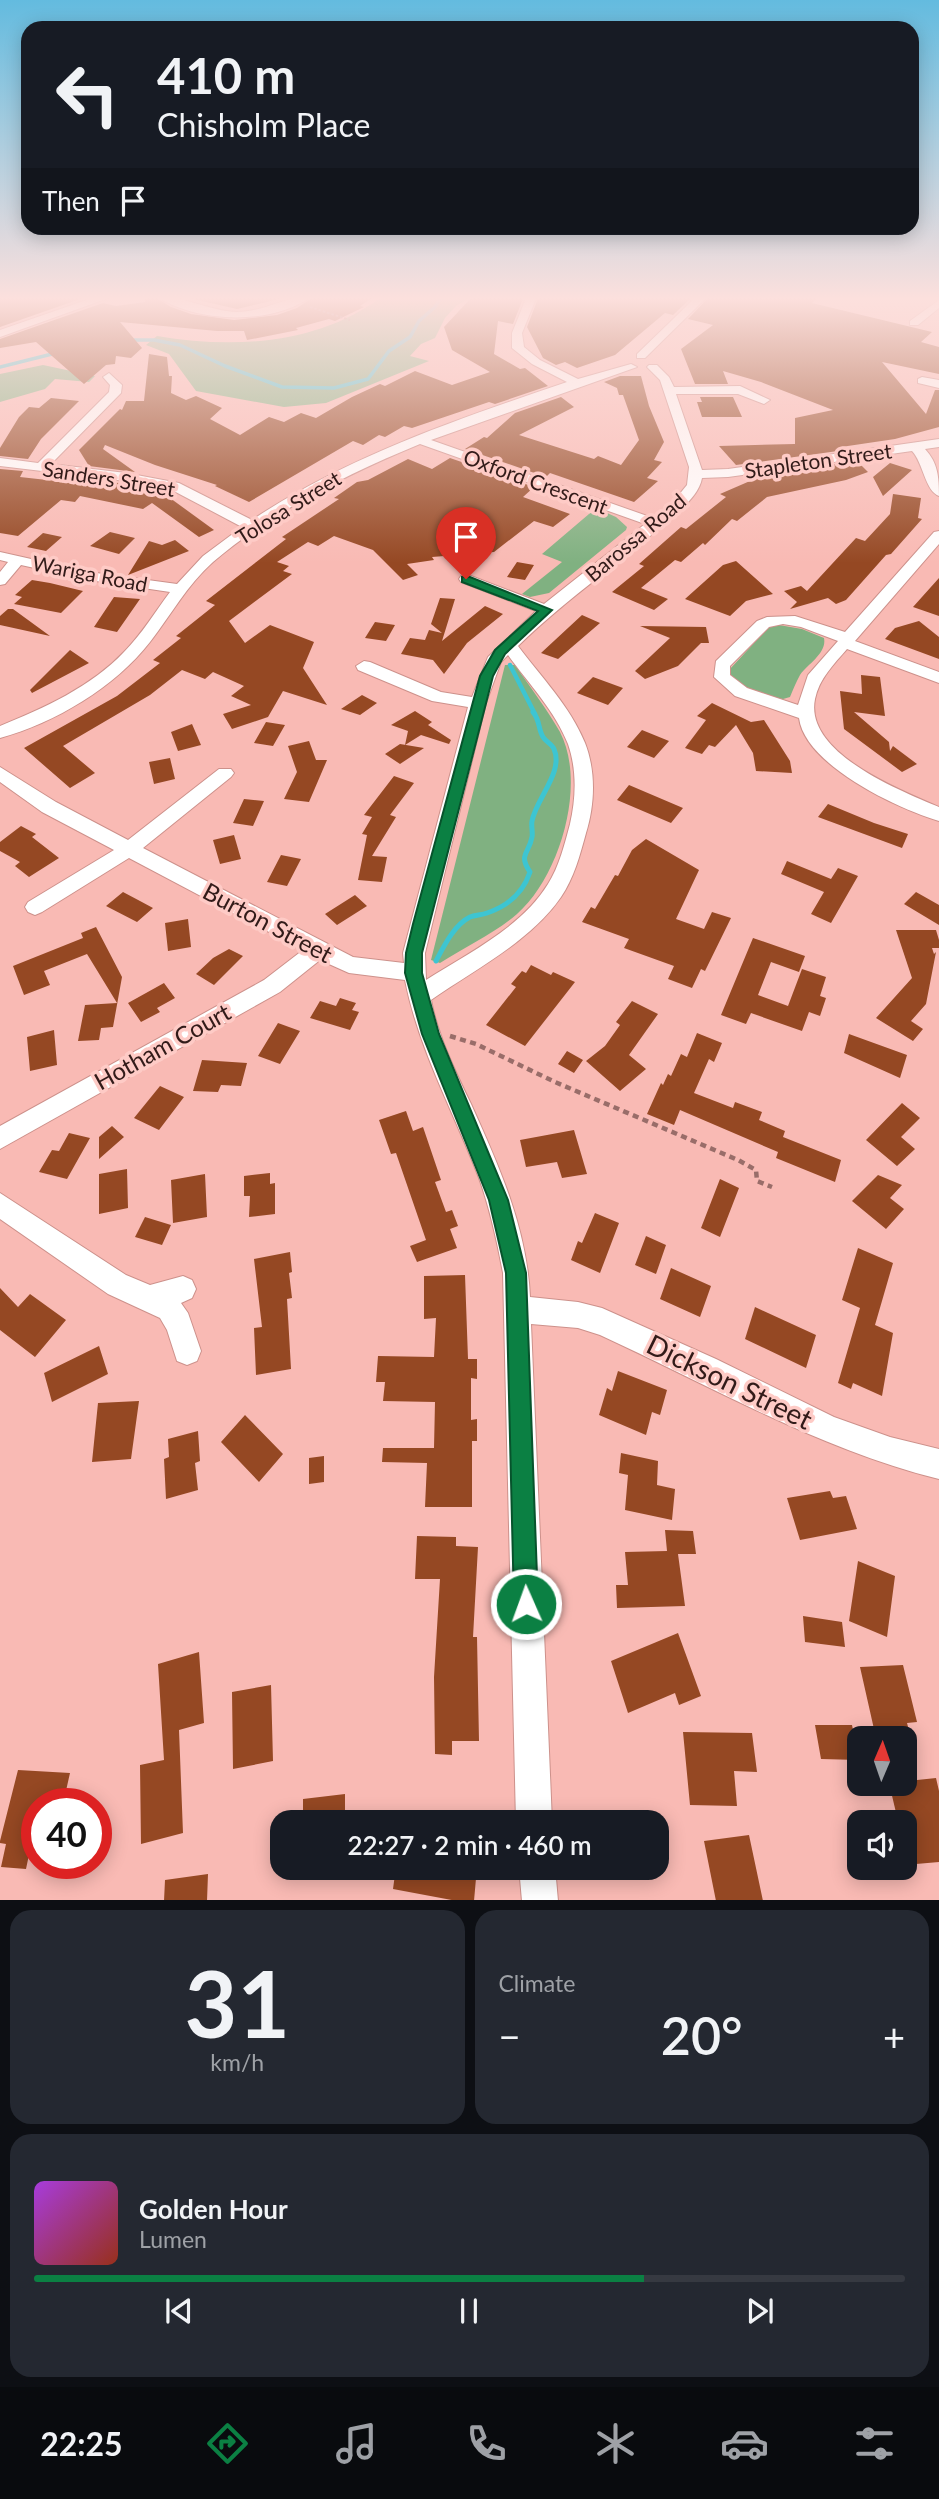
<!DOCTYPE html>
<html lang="en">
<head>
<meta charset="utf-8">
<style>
  :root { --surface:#171b24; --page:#242831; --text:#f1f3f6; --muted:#9ea1a6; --line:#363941; --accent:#0b8043 }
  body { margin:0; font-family:Lato,sans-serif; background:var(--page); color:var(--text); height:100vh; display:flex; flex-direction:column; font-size:26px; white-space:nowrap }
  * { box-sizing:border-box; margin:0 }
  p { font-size:23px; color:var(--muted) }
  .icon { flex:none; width:38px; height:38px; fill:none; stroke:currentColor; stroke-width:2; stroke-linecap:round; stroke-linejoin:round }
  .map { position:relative; height:1900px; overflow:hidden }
  .sheet { display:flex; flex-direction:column; gap:10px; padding:10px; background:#0d0f14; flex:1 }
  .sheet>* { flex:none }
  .hud { position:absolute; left:21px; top:21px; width:898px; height:214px; border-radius:21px; box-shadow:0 4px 18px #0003; background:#171b24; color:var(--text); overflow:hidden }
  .needle { width:46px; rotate:2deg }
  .tools { position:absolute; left:847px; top:1726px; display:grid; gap:14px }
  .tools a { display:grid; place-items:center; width:70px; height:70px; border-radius:14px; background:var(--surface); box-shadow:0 4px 18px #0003; font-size:35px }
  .speed { position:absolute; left:21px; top:1788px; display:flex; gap:14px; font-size:35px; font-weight:700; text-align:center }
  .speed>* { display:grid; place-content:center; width:91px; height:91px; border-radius:50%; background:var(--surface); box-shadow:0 4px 18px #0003; line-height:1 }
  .speed .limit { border:10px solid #d22; background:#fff; color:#111 }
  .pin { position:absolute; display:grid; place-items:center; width:60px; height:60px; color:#fff; margin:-72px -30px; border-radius:50% 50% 50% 0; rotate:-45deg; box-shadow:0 0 7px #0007 }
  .pin .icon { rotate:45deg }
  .me { position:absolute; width:77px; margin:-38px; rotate:358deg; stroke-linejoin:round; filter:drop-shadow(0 0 5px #0008) }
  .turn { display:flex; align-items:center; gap:24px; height:147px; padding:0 21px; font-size:32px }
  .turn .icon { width:91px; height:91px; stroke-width:2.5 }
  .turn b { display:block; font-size:49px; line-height:60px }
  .then { display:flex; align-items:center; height:66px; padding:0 21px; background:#0003; gap:14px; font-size:26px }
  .big { font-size:52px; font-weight:600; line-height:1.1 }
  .sheet .card { flex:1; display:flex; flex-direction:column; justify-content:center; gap:10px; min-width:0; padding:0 24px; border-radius:21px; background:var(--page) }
  .sheet .dial { align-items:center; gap:0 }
  .dial b { font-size:91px; line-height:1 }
  .song { display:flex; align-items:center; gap:21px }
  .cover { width:84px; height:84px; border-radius:10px; background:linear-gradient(135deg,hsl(280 70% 55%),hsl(10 70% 35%)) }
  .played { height:7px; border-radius:4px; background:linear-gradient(90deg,var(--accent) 70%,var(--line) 70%) }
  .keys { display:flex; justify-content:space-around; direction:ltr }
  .heat { display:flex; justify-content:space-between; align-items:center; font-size:38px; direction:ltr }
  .sheet .tiles { flex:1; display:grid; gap:10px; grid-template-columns:1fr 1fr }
  .card:last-child { grid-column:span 2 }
  .trip { position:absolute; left:270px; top:1810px; width:399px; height:70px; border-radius:21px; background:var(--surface); box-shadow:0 4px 18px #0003; font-weight:600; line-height:70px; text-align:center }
  .dock { display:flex; height:112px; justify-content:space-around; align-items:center; background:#090b0e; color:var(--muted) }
  .dock .icon { width:49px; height:49px }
  .dock .current { color:var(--accent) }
  .dock b { font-size:32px; color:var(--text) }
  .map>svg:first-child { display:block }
</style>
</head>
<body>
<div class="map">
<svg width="939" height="1901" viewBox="0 0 939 1901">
  <rect width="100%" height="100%" fill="#f9bab4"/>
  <path fill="#80b181" d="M383,296H472L456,306L445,318L435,338L421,344L410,356L429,361L326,403L284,407L196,391L169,354L146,345L157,336C234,349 318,345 383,296Z
    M43,365L95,376L89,382L55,379L45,389L0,402V374Z
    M596,508L616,517L627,527L626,530L549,593L530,597L522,594L562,562L542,554Z
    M779,625L802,629L824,638C827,653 809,663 800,675C796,682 793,690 790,697L783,699C767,698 734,687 729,670L769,627Z
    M505,665H515C530,687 547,709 560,732C587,784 560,876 517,914C495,933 465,947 440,963L431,960Z"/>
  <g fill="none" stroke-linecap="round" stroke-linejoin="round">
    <path stroke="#3dc5d2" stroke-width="3.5" d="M129,340H154L180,345L225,366L282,387L334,388L368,379L389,351L410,337L419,321L435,307L442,296
      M0,367L56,353"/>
    <path stroke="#3dc5d2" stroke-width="4.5" d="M510,665L535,714"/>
    <path stroke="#3dc5d2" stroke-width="5" d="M436,961C444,946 454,925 470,917C475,915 482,915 487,913C508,906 523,893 530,872C518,854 529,854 532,837C533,832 531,826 532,821C536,799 564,772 554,749C552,744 546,742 543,737C538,729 540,720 533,712"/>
  </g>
  <path fill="#954823" d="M0,296H74L83,298L0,327Z
    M145,296H153L171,307L191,314L234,320L277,315L297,308L315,296H375L360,306L364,307L335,321L329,319L296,328L298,330L247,340L244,331H217L120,322L142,348L131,358L116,356L115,364L106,365L84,384L36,342L0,348V339L103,303L116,306L145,302Z
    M180,296H291L237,309Z
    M473,296H524L513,324L498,321L494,354L520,369L525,368L548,386L495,404L489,402L412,428L404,426L385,437L379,435L363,445L353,441L249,502L215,486L217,485L155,465L105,445L103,449L135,472L89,466L79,450L120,409L122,410L126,401H144L149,354L167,357L169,376H172L171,393L186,400L196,396L222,408L210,419L240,435L269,417L284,422L301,413L316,418L352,397L380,384L385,386L415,371L452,385L490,372L452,350L444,327Z
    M539,296H693L673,315L665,313L615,355L577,368L565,362L556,365L543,358L527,327Z
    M710,296H819L812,303L932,332L921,342L939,347V374L882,362L926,414L935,390H939V427L895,439L841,447L845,450L736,465L719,446L795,444V418L833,410L761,382L723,371L728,384H695L681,349L713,325L688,319Z
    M620,376H641L649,406L664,442L654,460L662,462L647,478L658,481L634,502L550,473L546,477L465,449L484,437L487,438L515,413L561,397L574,407L519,435L594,459L598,456L621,465L639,440L623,395H619L617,388L604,382Z
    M700,397H733L742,417H702L697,402H702Z
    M51,398L79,401L41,439L28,459L0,456V448L19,417L29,407L39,408Z
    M450,458L534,487L523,497L570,514L553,527L534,521L494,552L432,557L434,560L407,564L418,575L403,580L373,550L334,536L318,546L308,542L277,562L289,566L283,571L292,574L229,621L245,643L270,625L314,642L303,668L327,705L283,691L268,717L232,729L223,714L251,705L231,696L244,686L213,672L205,679L182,670L150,695L63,746L95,773L70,788L24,748L117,696L160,663L153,660L181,638L176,636L215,605L206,601L286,539L282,537L339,499L334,498L357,482L368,480L408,459L432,469Z
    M857,461L868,472L846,480L767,497L737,521L732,519L705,545L703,543L681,562L675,560L641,588L668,599L654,610L612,592L644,566L639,564L681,527L686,529L726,497L720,494L750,481L747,477Z
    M890,463L912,470L883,496L873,477Z
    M0,469L23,471L20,477L74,483L79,478L126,484L135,485L130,491L142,494L147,487L159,490L214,530L199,537L152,503L143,509L80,496L75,502L61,500L18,536L0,533Z
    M893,494L921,498L918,518L922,519L891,554L886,555L846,600L836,604L828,598L790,609L797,602L784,591L801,586L807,591L856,538L865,541L890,514Z
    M110,532L135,538L119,554L90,546Z
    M43,533L62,537L46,551L27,547Z
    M175,540L189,551L128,575L149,541L162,545Z
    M736,561L773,594L746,601L730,616L685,599L723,565Z
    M517,562L534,565L525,580L507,577Z
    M939,578V616L913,607Z
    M32,580L50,583L83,591L61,613L14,604L22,597L15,595Z
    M114,597L140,599L117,632L94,627Z
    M440,598L455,599L442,641L485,606L503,614L467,643L444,674L433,660L401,654L410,638L425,640L429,630L442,633L431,624Z
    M8,609H13L50,636L0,625V616Z
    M582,615L600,623L558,659L541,653Z
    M919,621L939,637V659L885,639L895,628Z
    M375,622L395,625L386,641L365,638Z
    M640,626L706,627L709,643H701L678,666L645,679L635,671L670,638Z
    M70,650L89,663L32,693L30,690Z
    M861,675L880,677L885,716L854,712L889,742L890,751L893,746L917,764L902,772L844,729L840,691L862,694Z
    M593,677L623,688L608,705L577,693Z
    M362,695L377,703L360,715L341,709Z
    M712,703L751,722L764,720L790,761L792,773L756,771L753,753L736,725L715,747L709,745L702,754L685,748L706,720L697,716Z
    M415,711L432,722L428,725L451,740L449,744L421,735L405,745L408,731L391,725Z
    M266,722L285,725L273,746L254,743Z
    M192,724L201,745L178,751L171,732Z
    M642,730L669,741L654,758L627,747Z
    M309,741L316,760H327L309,802L284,799L297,772L288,746Z
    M400,744L424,748L400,764L385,754Z
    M170,758L175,779L154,784L149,762Z
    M394,776L414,783L390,815L396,817L372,856L387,857L382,882L358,880L367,835L362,834L372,817L364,815Z
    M629,785L683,808L671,823L617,800Z
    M244,799L264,801L253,826L233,823Z
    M828,804L874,823L908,834L902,848L818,817Z
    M21,826L36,834L32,837L59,858L29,877L15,866L20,862L0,851V842Z
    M234,835L241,859L220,864L213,840Z
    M646,839L699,870L676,919L704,929L712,912L731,918L705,971L701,969L692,988L668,979L674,966L624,948L629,939L582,922L591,907L595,909L615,875L618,876L632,850Z
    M281,855L301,859L287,886L267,882Z
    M787,861L831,879L838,868L858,876L831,923L811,914L824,892L781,874Z
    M123,892L140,901L153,908L137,922L106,906Z
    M916,892L939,905V925L904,904Z
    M355,895L367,906L337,925L325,914Z
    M188,919L191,947L168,951L165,923Z
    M96,927L122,977L113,1027L101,1028L99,1040L78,1041L85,1005L117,1003L87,954L44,971L50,985L24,995L13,966L83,938L81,933Z
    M896,930H936L939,940V948H932L934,954L936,952L926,1004L911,1021L923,1029L913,1041L876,1018L912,978Z
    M753,938L805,956L799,972L771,962L758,995L788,1006L802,969L826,977L820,996L826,998L820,1016L809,1012L802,1031L751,1013L746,1024L721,1015Z
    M229,949L243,956L214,985L196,974L213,958Z
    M531,965L551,975L553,972L575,982L525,1046L486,1025L516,987L511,984L522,971L526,973Z
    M164,983L175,998L157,1008L160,1012L141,1022L128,1003Z
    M340,998L356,1003L352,1010L359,1012L350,1030L310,1018L320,1001L336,1006Z
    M632,1001L658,1014L629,1055L646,1069L620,1091L586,1061L605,1046L620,1025L616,1022Z
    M278,1023L300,1031L280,1064L258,1056Z
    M54,1030L57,1065L30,1071L27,1037Z
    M697,1033L722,1043L714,1062L709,1059L694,1093L733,1108L735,1102L762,1112L759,1120L785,1131L783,1137L841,1160L835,1182L776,1158L778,1152L680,1110L674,1125L647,1114L661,1083L663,1085L668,1074L671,1076L681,1054L687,1057Z
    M849,1034L907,1055L900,1078L844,1053Z
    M567,1051L583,1060L574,1073L558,1064Z
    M202,1060L247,1063L241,1086L221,1085L218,1092L193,1091Z
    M160,1086L184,1097L159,1130L134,1118Z
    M902,1103L920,1118L901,1137L915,1149L897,1166L866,1140Z
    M406,1111L413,1131L423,1127L441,1180L435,1182L446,1212L452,1210L458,1226L450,1229L457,1248L417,1262L410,1246L426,1240L396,1153L391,1154L379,1120Z
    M112,1126L124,1137L99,1159V1137Z
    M574,1130L587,1174L562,1178L557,1162L526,1167L520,1140Z
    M69,1133L90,1138L67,1179L39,1172L52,1150L59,1151Z
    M127,1169L128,1208L99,1214V1174Z
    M270,1173V1184L275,1183V1214L249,1217L250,1196H244V1176Z
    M205,1174L207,1217L173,1223L171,1180Z
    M878,1175L902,1185L890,1198L904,1209L886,1229L852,1201Z
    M720,1179L739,1188L720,1237L701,1228Z
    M595,1213L619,1223L600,1273L571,1260L578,1241L582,1243Z
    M145,1217L171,1225L162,1245L135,1237Z
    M646,1236L666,1245L656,1274L635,1265Z
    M858,1248L893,1263L875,1325L893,1333L882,1396L853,1383L851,1389L838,1383L860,1308L842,1300Z
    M290,1252L292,1272L289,1273L292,1298L287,1299L291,1369L256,1375L254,1328L262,1327L254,1259Z
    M671,1268L711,1286L700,1317L660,1299Z
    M465,1275L468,1359H477V1379L471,1378V1420L477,1419V1441H472V1507H425L427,1463L382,1462L383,1448H434L435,1402L383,1401L385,1382H376L378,1356L434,1357L436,1318L424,1319V1276Z
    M0,1288L18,1307L30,1294L66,1320L35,1357L0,1330Z
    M755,1307L816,1335L806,1368L745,1339Z
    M99,1346L108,1374L52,1402L44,1373Z
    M618,1371L667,1390L660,1415L652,1412L646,1435L599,1415L607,1388L612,1391Z
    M139,1401L131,1459L92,1462L98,1403Z
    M245,1415L283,1454L259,1482L221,1442Z
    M198,1431L200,1461L195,1463L198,1490L166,1499L164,1459L169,1457L168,1439Z
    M621,1453L658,1461L657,1485L675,1489L672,1520L625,1510L628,1475L619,1473Z
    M324,1456V1482L309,1484V1458Z
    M830,1491L833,1498L846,1496L857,1529L800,1540L787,1498Z
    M665,1530L693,1531L696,1554H678L685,1606L617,1608L616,1585H628L625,1552L667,1551Z
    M417,1536L456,1537V1546L478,1547L473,1637H477L479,1741H452V1755L435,1754L434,1677L440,1579H415Z
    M858,1561L895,1576L887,1637L849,1621Z
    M803,1616L842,1622L845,1647L805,1642Z
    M678,1633L701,1696L679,1705L675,1693L628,1713L611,1661Z
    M199,1652L204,1723L179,1730L183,1833L141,1844L140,1765L164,1760L158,1664Z
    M903,1665L917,1722L907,1723L911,1738H876L860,1667Z
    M271,1685L273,1761L233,1769L232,1692Z
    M815,1725H852L859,1760L821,1759Z
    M683,1732L752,1733L757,1772L734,1771L737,1806L690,1805Z
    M18,1770L70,1773L63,1804H37V1845H31L26,1869L1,1867L6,1844L0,1843V1841Z
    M936,1778L939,1791V1862L916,1864L905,1821H898L889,1783Z
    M345,1794V1822H303V1799Z
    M749,1835L763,1901H716L704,1841Z
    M396,1867H477L474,1901H457L393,1889Z
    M208,1874L207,1901H164L165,1880Z"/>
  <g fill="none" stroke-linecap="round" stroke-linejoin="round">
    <defs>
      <path id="minor" d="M98,296H114L0,337V330Z
        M156,296C184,296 209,311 237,312C264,312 286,296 312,296C272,326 196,323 156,296Z
        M527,296H537L522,333L524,347L540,360L578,379L631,364L637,367L431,440L653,518L673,502L687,485L689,467L660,380L647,367L649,365H657L669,377L674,387L740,386L770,400L764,404L738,394H676L702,470L728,469L939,439V447L925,449C938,463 939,477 939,496C925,491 923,462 912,451L728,477L702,478C700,490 690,501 681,509C629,557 569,596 518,646C541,677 570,706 585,743C596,771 595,804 586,833C580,855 574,878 561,897C530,942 475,969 431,1000C438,1036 455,1071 471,1104C499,1166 527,1228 530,1297L578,1302L602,1308L716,1359L834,1417L890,1437L939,1449V1479C819,1449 711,1386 600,1335L578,1328L531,1324L552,1822H516L503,1273C497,1241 490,1209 479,1178C454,1112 419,1051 405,980L349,973L320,960L280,992L0,1149V1126L264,980L303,950L129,858L42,912L35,915L28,912L25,907L28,902L114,850L42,812L0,782V767L56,802L128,840L219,769H231L234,773L231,777L143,848L353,957L404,963L403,953L468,707L432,701L358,670L356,666L364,661L370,662L441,692L472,697L488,657L536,611L461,582L459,579L461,576H471L544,604L645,524L420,444C347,474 273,511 213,562C187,585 171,615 150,642C115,687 55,723 0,738V726C44,708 91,687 124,652C142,634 155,612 170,592L89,580L21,565L5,584L0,585V572L8,562L0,560V552L89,572L177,584L203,556L242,527L170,489L126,481L0,466V458L38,463L109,392L110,385L103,377L109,373L122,385L121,393L51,464L126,473L179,483L252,520C348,456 458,419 567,382L532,364L512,348V333ZM508,655C529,684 555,711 568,744C577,770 576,798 570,824C565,843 559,867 548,884C522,927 467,954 426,980L425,953L486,703L501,662Z
        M697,296H708L645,358H637V354Z
        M939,300V308L918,325H910V321Z
        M922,377L939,380V388L918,383V379Z
        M939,531V544L855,641L939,672V683L847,649C834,664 819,679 815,699C804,753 901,791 939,807V821C898,809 805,765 799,718L735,696L714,677L716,661L757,621L767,617L795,616L845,632L934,532ZM783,624L801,627L838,641L808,675L798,705L747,688L730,675V666L769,627Z
        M0,1193L126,1275L150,1285L183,1276L192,1280L196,1289L192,1298L181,1303L188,1313L201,1351L197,1361L187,1365L177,1361L167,1330L160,1318L108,1294L0,1219Z
        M519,1867H555L558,1901H522Z"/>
    </defs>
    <use href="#minor" stroke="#cd918b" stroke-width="2"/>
    <path stroke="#996d69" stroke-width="2" stroke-dasharray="2.5 2" stroke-linecap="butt" d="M310,307L350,320"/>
    <path stroke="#996d69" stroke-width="4.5" stroke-dasharray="6 4.5" stroke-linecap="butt" d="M450,1036L476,1044L555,1082L738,1160L756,1170L757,1181L772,1187"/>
    <use href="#minor" fill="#fff" fill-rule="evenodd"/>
  </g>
  <linearGradient id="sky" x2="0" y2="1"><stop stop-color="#63bbdf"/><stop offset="0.53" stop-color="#fce0dd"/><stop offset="1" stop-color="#fce0dd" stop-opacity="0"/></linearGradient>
  <rect width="939" height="563" fill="url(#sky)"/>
  <path fill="#0b8043" stroke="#07532c" stroke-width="2" d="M462,577H470L552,610L505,654L493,676L422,953V973L439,1034L508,1200L526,1273L538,1604L535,1613L526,1616L518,1613L514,1604L506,1273L489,1200L422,1034L405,973L406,953L413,924L480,676L495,650L538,611L462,582Z"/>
  <g text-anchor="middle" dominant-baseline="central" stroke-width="7" stroke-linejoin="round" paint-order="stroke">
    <g font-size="21" fill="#321b19" stroke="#fecbc6">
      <text transform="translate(818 460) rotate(-8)">Stapleton Street</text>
      <text transform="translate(109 478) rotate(9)">Sanders Street</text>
      <text transform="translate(536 481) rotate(20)">Oxford Crescent</text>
      <text transform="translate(288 507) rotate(-32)">Tolosa Street</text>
      <text transform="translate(635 537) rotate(-40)">Barossa Road</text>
      <text transform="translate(90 573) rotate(11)">Wariga Road</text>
    </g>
    <g font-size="24" fill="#321b19" stroke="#fecbc6">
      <text transform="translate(268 922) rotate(28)">Burton Street</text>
      <text transform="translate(162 1046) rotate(-29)">Hotham Court</text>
    </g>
    <g font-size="28" fill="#321b19" stroke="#fecbc6">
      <text transform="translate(730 1381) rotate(26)">Dickson Street</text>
    </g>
  </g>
</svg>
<div class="tools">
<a><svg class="needle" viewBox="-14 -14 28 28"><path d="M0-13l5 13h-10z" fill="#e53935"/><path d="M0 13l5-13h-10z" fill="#9ea1a6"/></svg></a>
<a><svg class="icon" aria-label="sound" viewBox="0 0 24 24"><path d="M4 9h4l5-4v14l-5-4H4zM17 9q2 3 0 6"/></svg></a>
</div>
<div class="speed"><div class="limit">40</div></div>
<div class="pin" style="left:466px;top:579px;background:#d93025"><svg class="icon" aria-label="arrive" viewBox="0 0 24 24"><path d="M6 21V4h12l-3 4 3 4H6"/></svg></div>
<svg class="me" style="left:526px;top:1604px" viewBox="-20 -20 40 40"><circle r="17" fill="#0b8043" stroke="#fff" stroke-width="3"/><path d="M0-11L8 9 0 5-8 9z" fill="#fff"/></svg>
<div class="trip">22:27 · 2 min · 460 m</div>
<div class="hud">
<div class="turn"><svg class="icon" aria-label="left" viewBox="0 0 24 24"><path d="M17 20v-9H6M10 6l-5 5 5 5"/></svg><div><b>410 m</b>Chisholm Place</div></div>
<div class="then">Then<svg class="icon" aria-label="arrive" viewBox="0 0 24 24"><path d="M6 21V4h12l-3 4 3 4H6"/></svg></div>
</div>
</div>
<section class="sheet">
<div class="tiles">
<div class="card dial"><b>31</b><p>km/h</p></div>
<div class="card"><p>Climate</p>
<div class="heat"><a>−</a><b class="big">20°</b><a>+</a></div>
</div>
<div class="card">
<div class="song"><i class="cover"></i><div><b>Golden Hour</b><p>Lumen</p></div></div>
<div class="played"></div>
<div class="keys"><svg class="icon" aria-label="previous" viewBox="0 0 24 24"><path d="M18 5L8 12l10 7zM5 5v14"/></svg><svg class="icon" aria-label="pause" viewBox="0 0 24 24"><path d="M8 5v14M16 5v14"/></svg><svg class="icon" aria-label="next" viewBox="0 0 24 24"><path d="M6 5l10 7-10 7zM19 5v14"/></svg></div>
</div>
</div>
</section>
<nav class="dock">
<b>22:25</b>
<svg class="icon current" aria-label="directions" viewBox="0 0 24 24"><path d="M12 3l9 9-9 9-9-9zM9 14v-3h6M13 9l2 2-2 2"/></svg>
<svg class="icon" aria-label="music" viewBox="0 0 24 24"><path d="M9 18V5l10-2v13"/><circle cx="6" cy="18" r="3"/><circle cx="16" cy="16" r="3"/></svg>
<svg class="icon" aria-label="phone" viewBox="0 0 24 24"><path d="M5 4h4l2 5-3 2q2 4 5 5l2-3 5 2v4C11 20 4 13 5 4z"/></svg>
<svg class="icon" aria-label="climate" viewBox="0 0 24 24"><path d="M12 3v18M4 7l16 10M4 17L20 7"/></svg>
<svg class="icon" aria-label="car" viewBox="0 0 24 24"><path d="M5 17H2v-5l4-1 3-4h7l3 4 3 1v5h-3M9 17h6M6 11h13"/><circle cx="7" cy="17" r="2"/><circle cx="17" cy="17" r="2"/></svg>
<svg class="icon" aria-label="filters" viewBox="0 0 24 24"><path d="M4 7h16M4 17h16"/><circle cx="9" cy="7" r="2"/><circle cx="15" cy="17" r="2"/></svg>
</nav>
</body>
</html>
